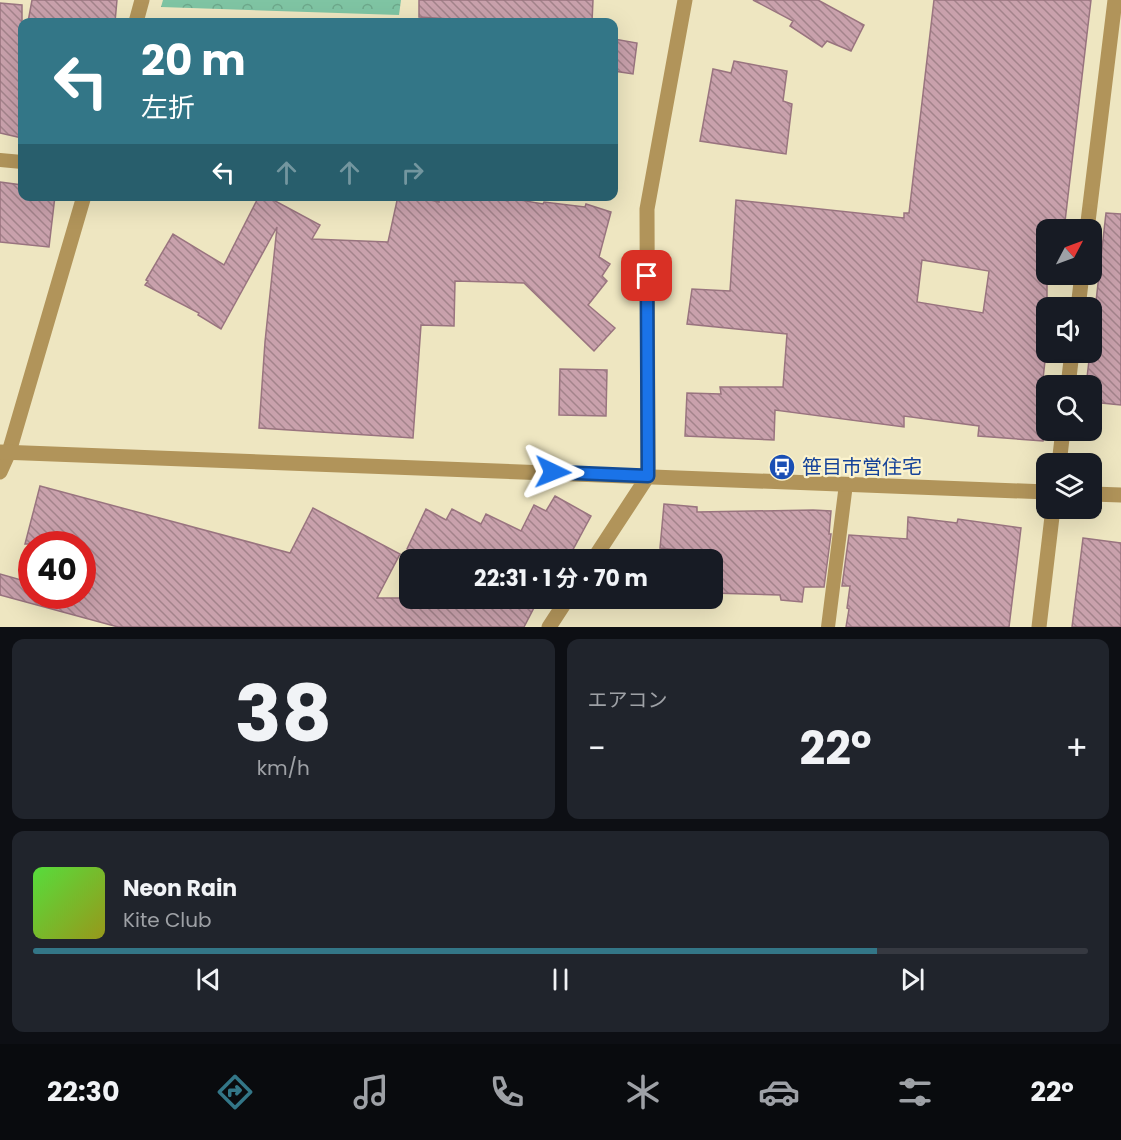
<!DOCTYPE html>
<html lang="ja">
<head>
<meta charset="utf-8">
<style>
  :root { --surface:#171b24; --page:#20242c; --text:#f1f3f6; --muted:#9ea1a6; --line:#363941; --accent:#337687 }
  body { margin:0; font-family:Poppins,"Noto Sans JP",sans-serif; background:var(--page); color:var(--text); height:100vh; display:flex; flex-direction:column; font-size:22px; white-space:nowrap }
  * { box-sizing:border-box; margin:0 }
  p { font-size:20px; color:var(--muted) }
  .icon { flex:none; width:33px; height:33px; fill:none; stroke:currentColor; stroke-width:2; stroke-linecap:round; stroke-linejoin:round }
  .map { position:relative; height:627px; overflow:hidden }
  .sheet { display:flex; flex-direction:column; gap:12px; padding:12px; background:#0d0f14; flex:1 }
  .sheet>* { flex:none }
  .hud { position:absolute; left:18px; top:18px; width:600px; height:183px; border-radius:12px; box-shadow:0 6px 24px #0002; background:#337687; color:#fff; overflow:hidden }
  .needle { width:39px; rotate:49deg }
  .buttons { position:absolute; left:1036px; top:219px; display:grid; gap:12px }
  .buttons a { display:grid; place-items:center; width:66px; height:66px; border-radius:12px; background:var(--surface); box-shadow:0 6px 24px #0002; font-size:30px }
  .speed { position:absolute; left:18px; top:531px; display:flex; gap:12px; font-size:30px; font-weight:700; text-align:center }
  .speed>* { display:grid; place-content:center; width:78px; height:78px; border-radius:50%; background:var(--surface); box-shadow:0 6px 24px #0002; line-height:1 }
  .speed .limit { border:9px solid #d22; background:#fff; color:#111 }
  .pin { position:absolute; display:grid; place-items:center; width:51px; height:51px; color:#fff; margin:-26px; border-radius:12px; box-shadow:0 3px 9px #0006 }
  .me { position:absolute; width:66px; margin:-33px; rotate:92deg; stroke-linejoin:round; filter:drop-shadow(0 0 4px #0008) }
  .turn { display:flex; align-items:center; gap:21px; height:126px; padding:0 24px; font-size:27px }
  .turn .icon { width:78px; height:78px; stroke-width:2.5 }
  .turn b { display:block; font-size:42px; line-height:51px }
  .lanes { display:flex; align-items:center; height:57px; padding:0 24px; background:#0003; justify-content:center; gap:30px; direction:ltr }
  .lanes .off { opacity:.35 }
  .big { font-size:45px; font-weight:700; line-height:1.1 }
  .sheet .card { flex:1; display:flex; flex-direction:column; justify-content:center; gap:9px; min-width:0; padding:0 21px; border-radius:12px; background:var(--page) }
  .sheet .dial { align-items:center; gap:0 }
  .dial b { font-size:78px; line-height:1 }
  .song { display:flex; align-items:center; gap:18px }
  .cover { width:72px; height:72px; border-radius:9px; background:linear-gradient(135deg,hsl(110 70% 55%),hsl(60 70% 35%)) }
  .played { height:6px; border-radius:3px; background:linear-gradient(90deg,var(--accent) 80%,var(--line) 80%) }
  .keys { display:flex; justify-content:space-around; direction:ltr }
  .heat { display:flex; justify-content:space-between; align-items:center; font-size:33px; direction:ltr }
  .sheet .tiles { flex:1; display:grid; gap:12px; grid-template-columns:1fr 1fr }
  .card:last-child { grid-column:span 2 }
  .trip { position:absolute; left:399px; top:549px; width:324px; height:60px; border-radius:12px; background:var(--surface); box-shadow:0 6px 24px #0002; font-weight:700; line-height:60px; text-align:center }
  .menu { display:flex; height:96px; justify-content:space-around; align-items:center; background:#090b0e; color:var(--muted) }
  .menu .icon { width:42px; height:42px }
  .menu .on { color:var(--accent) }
  .menu b { font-size:27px; color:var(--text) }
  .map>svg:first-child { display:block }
</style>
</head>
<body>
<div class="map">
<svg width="1121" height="627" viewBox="0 0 1121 627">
  <defs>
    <pattern id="park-crowns" width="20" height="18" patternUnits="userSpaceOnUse" patternTransform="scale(1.5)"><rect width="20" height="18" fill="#7fc4a3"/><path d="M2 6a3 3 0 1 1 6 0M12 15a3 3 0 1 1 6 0" fill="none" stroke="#6da88b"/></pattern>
    <pattern id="building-back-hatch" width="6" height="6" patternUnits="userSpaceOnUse" patternTransform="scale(1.5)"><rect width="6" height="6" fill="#c9a1ac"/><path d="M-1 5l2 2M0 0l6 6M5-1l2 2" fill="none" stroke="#a3838b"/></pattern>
  </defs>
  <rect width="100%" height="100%" fill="#eee6c1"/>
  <path fill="url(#park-crowns)" d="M163,0H401L399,15L161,7Z"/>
  <path fill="url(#building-back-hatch)" stroke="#99747f" stroke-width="1.5" fill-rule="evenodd" d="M32,0H117L115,22H28Z
    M419,0H593L592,22H495L419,17Z
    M753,0H818L864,25L851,51L827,41L822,47L790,26L793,21Z
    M934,0H1091L1064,230H1047V362L1045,361L1040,406L1046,407L1043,441L978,436L979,426L904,416V427L775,410L774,440L685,436L687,393L721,394L720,387H783L787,334L687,324L692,289L730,291L736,200L904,218V213H909ZM922,260L989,271L983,313L917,302Z
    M0,3L22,5V138L0,133Z
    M614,39L637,43L633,74L614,71Z
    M734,61L787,71L783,101L792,104L786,154L700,141L713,69L731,73Z
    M0,182L22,185V196H55L49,247L0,242Z
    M259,196H266L320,225L312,239L388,242L398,196H414L439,202L440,196L486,197L508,201L509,198L543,204L544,202L585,207L586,204L611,212L599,257L610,264L602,276L607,281L588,305L615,328L594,351L524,283L455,281L454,326L421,325L413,438L259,428L265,342L277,227L221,329L198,315L199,313L145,285L148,281L146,280L173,234L224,265Z
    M1106,213L1121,214V405L1092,402V386H1086L1090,352H1092V337Z
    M560,369L607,370L606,416L559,415Z
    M40,486L290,553L313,508L400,554L377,598H539L524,627H118L0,595V574L32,583V596H82V544H25Z
    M555,496L591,516L570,555L563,553L560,560H428L407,549L426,509L446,520L452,509L481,524L486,514L521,531L534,505L546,511Z
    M664,504L697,507V512L813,510L831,511L829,534H831L824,587H804L802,602L781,600L780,595L712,593V560H708V553L660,548Z
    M908,517L957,523L958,519L1021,528L1009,627H846L849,609L847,608L850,586H842L849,535L907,539Z
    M1083,538L1121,543V627H1072Z"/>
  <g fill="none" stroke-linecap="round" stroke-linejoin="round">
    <path stroke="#b1945a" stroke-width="14" d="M0,160L22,162
      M828,627L846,484"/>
    <path stroke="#b1945a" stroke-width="15" d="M136,22L142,0
      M1087,230L1115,0
      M1078,308L1082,274
      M1068,386L1072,352
      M1059,464L1063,430
      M0,472L9,452L84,196
      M593,560L648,476L647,209L685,0
      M549,627L568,598
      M1039,627L1053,508"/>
    <path stroke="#b1945a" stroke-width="15" d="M0,452L1047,492
      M1092,494L1121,495"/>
  </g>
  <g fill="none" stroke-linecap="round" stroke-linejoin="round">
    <defs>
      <path id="route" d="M553,472L648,476L647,276"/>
    </defs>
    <use href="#route" stroke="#114b97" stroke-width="15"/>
    <use href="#route" stroke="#1a73e8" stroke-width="10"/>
  </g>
  <defs>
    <symbol id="bus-disc" viewBox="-11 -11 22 22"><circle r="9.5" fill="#1a4fb4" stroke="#fbf3ce"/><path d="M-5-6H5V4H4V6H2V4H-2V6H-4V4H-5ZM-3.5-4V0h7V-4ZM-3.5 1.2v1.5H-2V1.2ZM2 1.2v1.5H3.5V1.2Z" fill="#fff"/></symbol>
  </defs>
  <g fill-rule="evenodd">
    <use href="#bus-disc" x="767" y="452" width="30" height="30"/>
  </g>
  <g text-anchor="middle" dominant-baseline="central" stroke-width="4.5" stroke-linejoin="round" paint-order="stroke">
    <g font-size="20" fill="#164399" stroke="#fbf3ce" text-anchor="start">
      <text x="802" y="467">笹目市営住宅</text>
    </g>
  </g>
</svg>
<div class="buttons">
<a><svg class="needle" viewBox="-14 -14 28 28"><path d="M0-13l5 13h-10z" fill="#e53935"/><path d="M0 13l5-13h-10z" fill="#9ea1a6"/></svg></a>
<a><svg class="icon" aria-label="sound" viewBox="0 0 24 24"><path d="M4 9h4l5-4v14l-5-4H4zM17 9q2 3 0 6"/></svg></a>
<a><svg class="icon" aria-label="search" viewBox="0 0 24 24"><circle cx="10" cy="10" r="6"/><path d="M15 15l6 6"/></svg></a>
<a><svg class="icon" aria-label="layers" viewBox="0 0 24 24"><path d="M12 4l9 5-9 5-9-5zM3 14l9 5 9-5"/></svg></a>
</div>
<div class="speed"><div class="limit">40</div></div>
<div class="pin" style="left:647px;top:276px;background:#d93025"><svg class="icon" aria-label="arrive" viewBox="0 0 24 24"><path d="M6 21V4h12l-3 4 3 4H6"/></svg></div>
<svg class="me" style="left:553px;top:472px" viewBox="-20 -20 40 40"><path d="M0-17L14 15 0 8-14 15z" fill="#1a73e8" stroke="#fff" stroke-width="4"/></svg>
<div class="trip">22:31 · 1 分 · 70 m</div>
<div class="hud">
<div class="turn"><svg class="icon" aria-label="left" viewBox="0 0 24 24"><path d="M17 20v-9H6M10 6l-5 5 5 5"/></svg><div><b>20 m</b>左折</div></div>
<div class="lanes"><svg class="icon" aria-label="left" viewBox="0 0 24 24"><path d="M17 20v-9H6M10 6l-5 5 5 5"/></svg><svg class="icon off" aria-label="ahead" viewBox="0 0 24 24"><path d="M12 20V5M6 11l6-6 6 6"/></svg><svg class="icon off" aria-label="ahead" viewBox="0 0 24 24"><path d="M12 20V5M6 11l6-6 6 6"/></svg><svg class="icon off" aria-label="right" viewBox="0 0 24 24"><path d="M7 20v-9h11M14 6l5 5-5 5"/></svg></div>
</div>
</div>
<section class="sheet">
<div class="tiles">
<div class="card dial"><b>38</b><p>km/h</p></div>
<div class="card"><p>エアコン</p>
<div class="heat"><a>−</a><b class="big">22°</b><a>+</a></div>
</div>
<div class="card">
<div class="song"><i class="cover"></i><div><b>Neon Rain</b><p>Kite Club</p></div></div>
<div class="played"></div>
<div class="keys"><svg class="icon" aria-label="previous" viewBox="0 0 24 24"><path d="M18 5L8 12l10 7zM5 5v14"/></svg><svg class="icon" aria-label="pause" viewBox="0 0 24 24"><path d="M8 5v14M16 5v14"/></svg><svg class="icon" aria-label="next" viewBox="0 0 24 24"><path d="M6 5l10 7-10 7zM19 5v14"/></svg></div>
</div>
</div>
</section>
<nav class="menu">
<b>22:30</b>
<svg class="icon on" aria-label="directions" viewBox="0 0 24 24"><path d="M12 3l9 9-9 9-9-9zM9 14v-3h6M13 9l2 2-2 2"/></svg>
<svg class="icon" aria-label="music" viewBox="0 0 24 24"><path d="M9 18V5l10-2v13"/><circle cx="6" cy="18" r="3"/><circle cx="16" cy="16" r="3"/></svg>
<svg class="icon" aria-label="phone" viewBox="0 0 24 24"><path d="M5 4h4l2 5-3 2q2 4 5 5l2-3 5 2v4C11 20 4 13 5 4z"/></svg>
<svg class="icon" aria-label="climate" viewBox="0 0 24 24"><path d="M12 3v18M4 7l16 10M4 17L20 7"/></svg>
<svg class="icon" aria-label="car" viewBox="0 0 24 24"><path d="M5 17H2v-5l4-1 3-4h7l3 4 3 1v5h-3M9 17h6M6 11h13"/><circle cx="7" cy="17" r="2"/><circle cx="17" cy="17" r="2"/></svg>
<svg class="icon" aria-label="filters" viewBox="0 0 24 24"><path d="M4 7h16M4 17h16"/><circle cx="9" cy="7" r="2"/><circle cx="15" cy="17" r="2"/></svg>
<b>22°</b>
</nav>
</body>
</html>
